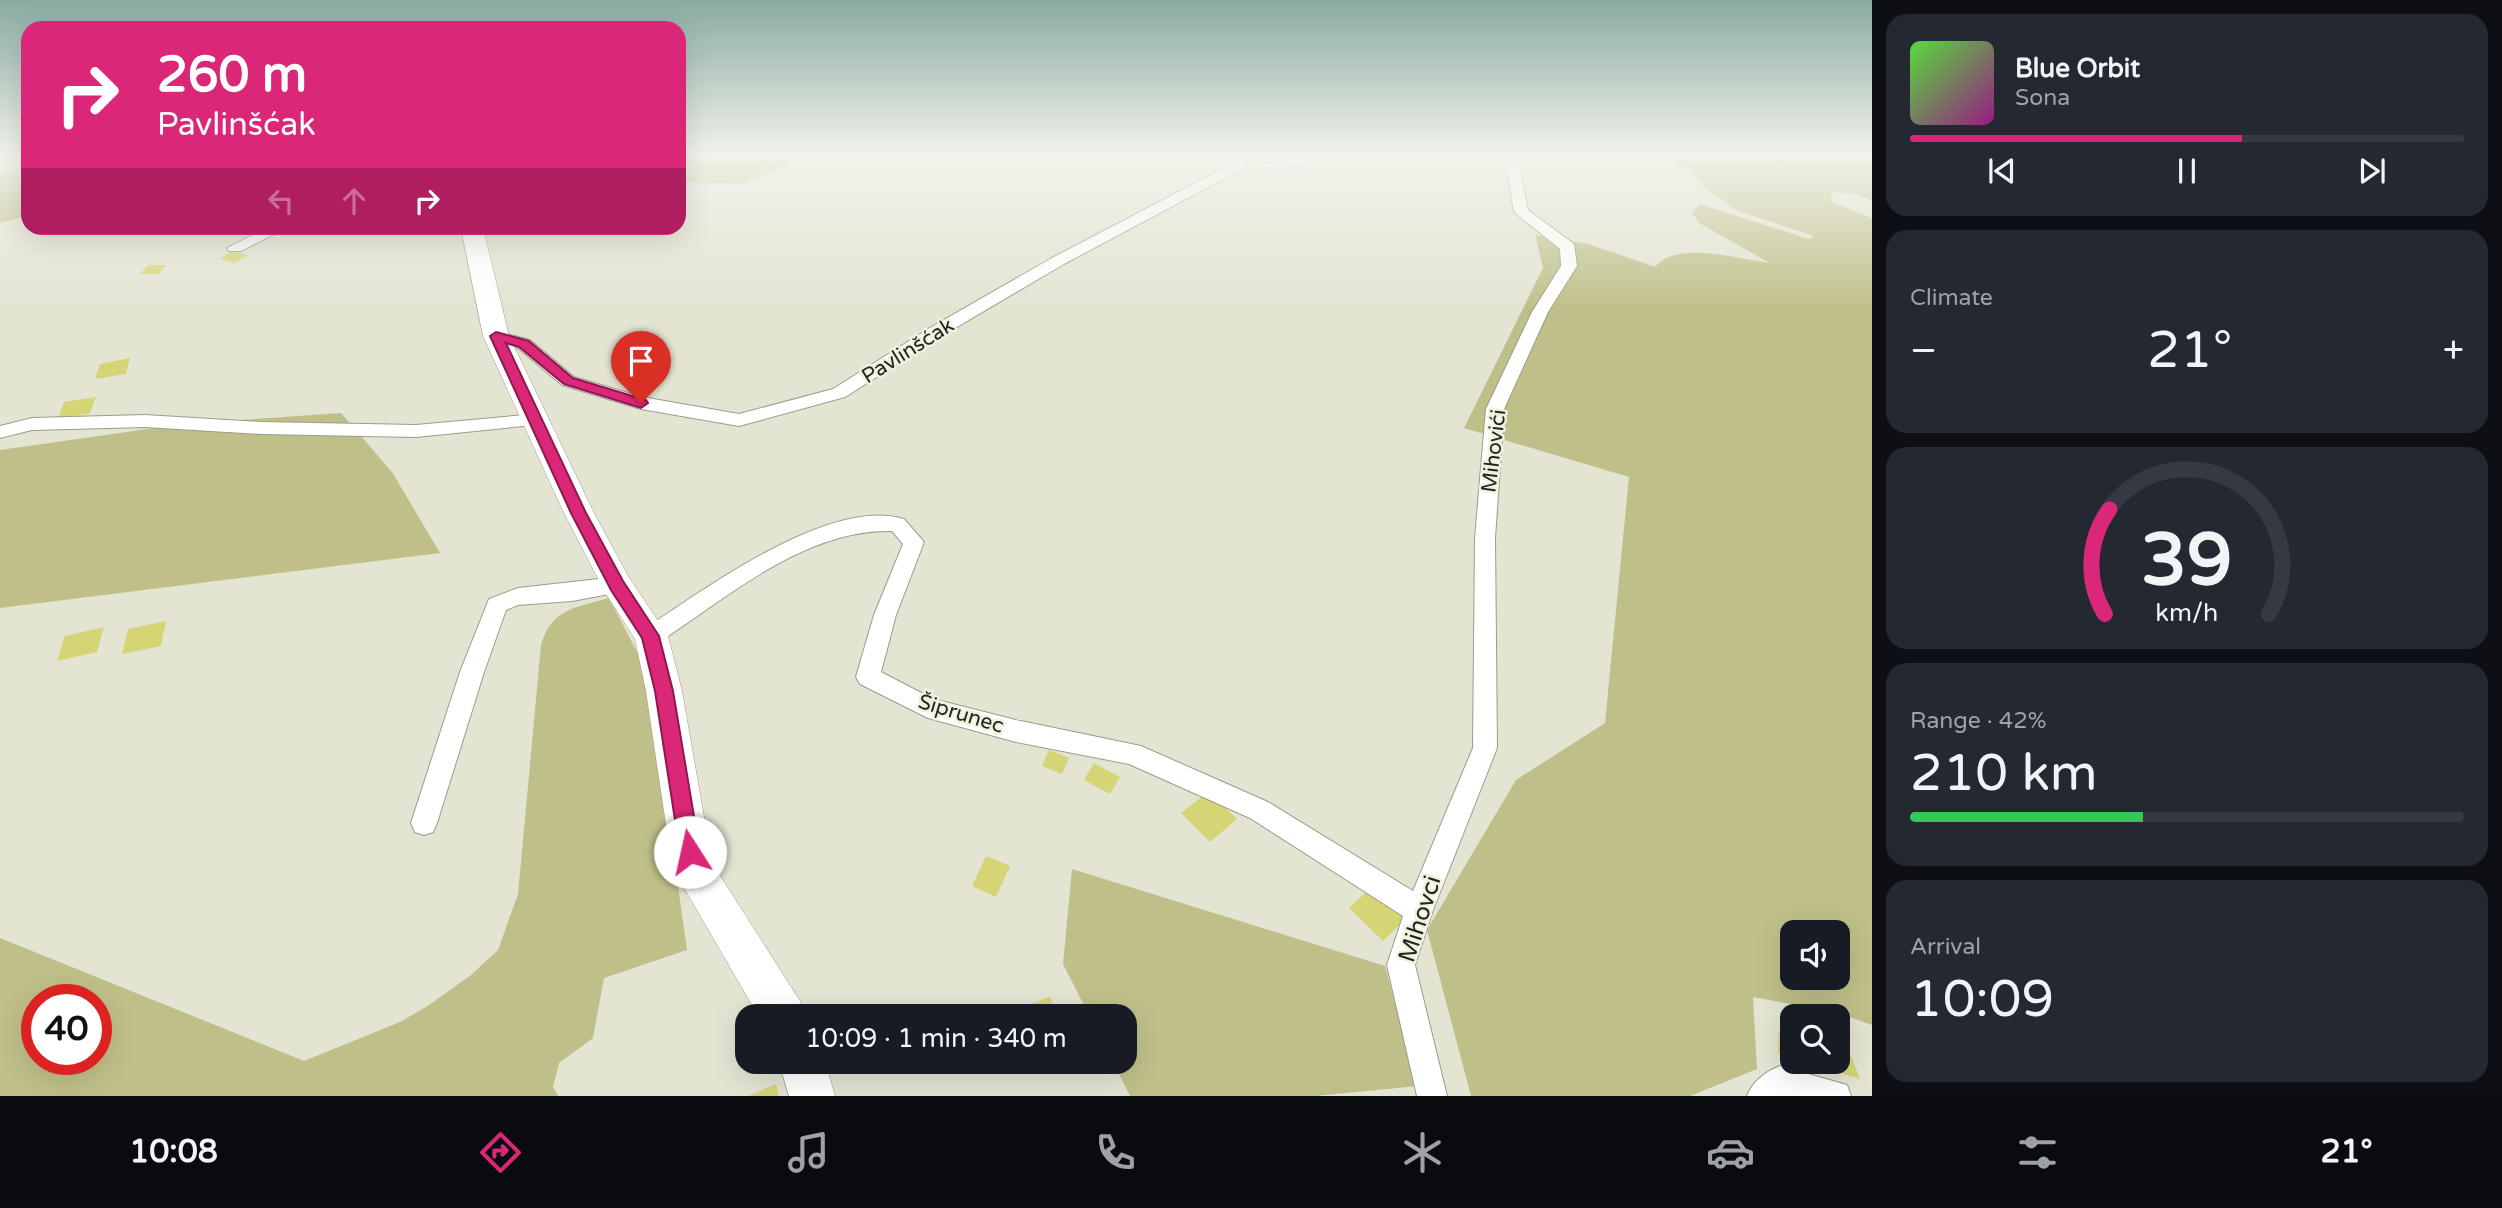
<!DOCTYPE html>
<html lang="en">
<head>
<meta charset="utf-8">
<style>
  :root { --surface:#171b24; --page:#242831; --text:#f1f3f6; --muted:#9ea1a6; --line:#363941; --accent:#db2777 }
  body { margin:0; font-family:"Varela Round",sans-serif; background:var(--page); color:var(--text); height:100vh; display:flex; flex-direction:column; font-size:26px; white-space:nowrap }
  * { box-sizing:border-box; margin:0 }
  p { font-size:23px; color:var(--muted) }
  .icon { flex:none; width:38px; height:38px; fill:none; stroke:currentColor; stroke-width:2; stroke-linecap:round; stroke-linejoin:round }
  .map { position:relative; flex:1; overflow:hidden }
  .drawer { display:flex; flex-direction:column; gap:14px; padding:14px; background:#0d0f14; width:630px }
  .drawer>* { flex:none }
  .top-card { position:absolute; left:21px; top:21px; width:665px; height:214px; border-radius:21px; box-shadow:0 7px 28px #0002; background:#db2777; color:#fff; overflow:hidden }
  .tools { position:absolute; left:1780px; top:920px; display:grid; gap:14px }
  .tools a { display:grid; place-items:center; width:70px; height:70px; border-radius:14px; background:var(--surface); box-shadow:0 7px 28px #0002; font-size:35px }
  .speed { position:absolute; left:21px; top:984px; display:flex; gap:14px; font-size:35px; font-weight:700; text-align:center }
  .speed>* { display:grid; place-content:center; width:91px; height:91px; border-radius:50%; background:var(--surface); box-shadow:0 7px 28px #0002; line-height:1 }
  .speed .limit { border:10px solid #d22; background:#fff; color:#111 }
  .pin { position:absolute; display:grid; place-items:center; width:60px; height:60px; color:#fff; margin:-72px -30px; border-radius:50% 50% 50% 0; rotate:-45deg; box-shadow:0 0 7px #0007 }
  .pin .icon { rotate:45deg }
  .me { position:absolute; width:77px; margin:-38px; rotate:350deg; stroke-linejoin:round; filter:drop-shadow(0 0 5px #0008) }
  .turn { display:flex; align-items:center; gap:24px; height:147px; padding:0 21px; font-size:32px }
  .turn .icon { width:91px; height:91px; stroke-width:2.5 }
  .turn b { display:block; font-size:49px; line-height:60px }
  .lanes { display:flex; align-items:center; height:66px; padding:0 21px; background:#0003; justify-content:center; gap:35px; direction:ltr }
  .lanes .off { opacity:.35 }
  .big { font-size:52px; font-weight:600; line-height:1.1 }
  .drawer .tile { flex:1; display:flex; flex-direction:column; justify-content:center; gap:10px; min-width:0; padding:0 24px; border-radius:21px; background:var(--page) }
  .drawer .dial { align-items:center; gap:0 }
  .dial svg { height:182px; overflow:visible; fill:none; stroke:var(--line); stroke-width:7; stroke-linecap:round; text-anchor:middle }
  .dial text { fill:var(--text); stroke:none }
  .song { display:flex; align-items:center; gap:21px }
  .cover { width:84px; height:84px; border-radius:10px; background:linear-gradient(135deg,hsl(110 70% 55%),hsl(310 70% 35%)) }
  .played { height:7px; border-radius:4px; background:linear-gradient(90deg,var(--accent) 60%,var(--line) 60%) }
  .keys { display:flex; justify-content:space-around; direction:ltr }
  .heat { display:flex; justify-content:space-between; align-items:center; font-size:38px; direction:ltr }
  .charge { height:10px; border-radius:5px; background:linear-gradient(90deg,#34c759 42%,var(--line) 0) }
  .trip { position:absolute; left:735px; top:1004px; width:402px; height:70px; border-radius:21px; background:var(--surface); box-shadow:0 7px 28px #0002; font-weight:600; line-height:70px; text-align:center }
  .dock { display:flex; height:112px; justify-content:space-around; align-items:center; background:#090b0e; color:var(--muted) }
  .dock .icon { width:49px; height:49px }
  .dock .current { color:var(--accent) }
  .dock b { font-size:32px; color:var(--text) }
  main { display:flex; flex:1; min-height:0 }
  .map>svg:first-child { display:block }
</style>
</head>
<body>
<main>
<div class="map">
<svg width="1872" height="1096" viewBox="0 0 1872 1096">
  <rect width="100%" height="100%" fill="#e3e4d2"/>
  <path fill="#bfc089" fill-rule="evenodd" d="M679,156H808L744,184L679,182Z
    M1659,156H1872V200L1855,194L1833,192L1830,201L1872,218V1025L1838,1013L1753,997L1757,1069L1690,1096H1471L1427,930L1516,780L1605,723L1629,477L1464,428L1543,268L1535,235L1588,244L1655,267C1677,240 1738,259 1770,263L1699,223L1692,213L1700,204L1809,239L1814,236L1736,210L1708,190L1690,171ZM1792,933H1838V978H1792Z
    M28,167V215L0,223V175Z
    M341,413L392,472L440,553L0,608V450L183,424Z
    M609,598L648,673L687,950L604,978L593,1038L559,1063L553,1087L558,1096H0V938L304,1061L400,1022L429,1005L471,975L498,950L518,894L541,645C552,608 575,608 609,598ZM37,999H96V1059H37Z
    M1072,869L1385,966L1418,1086L1315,1096H1130L1113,1062H1125V1017H1090L1063,964Z"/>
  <path fill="#d5d576" d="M232,251L248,255L235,263L220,259Z
    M148,265H166L159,274H140Z
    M130,358L126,374L95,379L100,364Z
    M96,397L90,413L58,419L64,402Z
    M166,621L161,646L122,654L128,629Z
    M104,627L97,652L57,661L65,636Z
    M1049,750L1069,758L1062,774L1042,766Z
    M1094,763L1120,777L1110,794L1084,780Z
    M1208,792L1237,819L1210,842L1181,813Z
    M986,856L1010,866L996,897L972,886Z
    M1375,884L1410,915L1383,941L1349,908Z
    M1050,997L1058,1017H1016L1013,1010Z
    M1779,1033L1792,1037V1057L1778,1053Z
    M1838,1052L1851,1056L1860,1079L1809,1063L1838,1062Z
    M776,1084L779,1096H748Z"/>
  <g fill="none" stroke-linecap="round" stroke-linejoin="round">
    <defs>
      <path id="street" d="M1247,156C1265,156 1297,151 1311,162L1304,166L1257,161L1064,264L940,337L845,397L739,426L641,409L562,385L518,348L490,340L487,336L496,331L530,340L574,377L642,397L739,414L833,389L928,329L1052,258Z
        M1499,156H1514L1518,159L1528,210L1574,244L1577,266L1548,312L1504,409L1495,538L1497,748L1433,910L1415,965L1447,1096H1417L1387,965L1403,916L1250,818L1129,764L1016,742L928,718L860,684L856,677L874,615L903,544L892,531C805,529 728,597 659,642L651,645L643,642L640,636L643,630C704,590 830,496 904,519L924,542L896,615L881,672L933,699L1016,720L1141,746L1268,802L1413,891L1473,748L1475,538L1486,409L1532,312L1561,266L1560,249L1514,212L1506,163Z
        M267,228H286L241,251H229L227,248Z
        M536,414L543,416L545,420L543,424L416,437L262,434L145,427L32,430L0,438V426L32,418L145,415L262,422L416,425Z
        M617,577L625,579L628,585L625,591L572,601L518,605L506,610L484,672L437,823L433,832L424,835L415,832L411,823L460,672L489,599L518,588Z
        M1780,1066L1847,1085L1851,1096H1747C1753,1081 1765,1072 1780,1066Z"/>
      <path id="secondary" d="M461,228H483L509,336L594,513L628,576L668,636L682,691L710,851L719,874L800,1001L806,1017H759L683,886L670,851L646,691L635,639L606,594L564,513L483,336Z
        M779,1062H825L835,1096H789Z"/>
    </defs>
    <use href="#street" stroke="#9b9c8b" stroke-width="2"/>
    <use href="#secondary" stroke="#9b9c8b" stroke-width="1"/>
    <use href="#street" fill="#fff" fill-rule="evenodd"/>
    <use href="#secondary" fill="#fff" fill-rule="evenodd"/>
  </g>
  <linearGradient id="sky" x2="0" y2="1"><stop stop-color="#89aaa2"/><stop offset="0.5" stop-color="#f2f3eb"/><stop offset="1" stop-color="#f2f3eb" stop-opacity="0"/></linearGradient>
  <rect width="1872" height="309" fill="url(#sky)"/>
  <path fill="#db2777" stroke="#8e194d" stroke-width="2" d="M496,332L529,341L573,378L646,400L648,403L641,408L564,384L519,347L506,343L586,513L623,581L659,636L673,691L700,852L697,858L690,861L683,858L680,852L655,691L642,638L611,590L571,513L490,336Z"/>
  <g text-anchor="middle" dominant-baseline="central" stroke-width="5" stroke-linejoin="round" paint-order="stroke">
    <g font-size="21" fill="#25251f" stroke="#f0f1df">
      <text transform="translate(908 351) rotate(-32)">Pavlinšćak</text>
      <text transform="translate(1494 451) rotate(-83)">Mihovići</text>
      <text transform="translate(961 714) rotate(17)">Šiprunec</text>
    </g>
    <g font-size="24" fill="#25251f" stroke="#f0f1df">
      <text transform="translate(1420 919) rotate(-72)">Mihovci</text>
    </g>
  </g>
</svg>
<div class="tools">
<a><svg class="icon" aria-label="sound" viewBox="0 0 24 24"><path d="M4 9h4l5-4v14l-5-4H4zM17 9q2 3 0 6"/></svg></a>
<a><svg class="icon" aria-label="search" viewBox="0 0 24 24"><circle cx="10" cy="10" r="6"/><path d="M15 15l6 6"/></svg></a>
</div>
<div class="speed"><div class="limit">40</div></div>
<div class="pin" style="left:641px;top:403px;background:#d93025"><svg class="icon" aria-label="arrive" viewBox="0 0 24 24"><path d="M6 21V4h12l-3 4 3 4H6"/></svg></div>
<svg class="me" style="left:690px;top:852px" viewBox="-20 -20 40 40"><circle r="19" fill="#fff"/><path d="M0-13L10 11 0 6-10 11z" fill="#db2777"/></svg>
<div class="trip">10:09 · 1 min · 340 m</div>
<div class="top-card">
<div class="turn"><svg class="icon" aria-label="right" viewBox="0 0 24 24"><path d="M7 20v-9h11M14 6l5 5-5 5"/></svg><div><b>260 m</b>Pavlinšćak</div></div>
<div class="lanes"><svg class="icon off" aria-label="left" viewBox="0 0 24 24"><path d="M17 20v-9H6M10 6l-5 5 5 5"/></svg><svg class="icon off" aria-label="ahead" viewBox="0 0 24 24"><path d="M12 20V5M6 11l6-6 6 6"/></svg><svg class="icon" aria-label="right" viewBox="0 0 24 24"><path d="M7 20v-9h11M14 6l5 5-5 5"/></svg></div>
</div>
</div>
<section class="drawer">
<div class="tile">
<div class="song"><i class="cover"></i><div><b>Blue Orbit</b><p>Sona</p></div></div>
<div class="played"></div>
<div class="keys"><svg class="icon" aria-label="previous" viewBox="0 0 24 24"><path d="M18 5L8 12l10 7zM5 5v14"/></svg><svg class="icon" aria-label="pause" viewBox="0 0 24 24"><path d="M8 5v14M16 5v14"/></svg><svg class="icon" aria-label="next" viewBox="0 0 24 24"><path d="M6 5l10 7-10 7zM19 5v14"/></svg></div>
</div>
<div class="tile"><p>Climate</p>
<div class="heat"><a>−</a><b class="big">21°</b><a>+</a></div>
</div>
<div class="tile dial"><svg viewBox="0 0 100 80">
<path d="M14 69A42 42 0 1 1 86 69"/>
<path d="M14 69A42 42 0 0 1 16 23" stroke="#db2777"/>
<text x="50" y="56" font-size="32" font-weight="700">39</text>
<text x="50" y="72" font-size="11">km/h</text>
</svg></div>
<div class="tile"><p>Range · 42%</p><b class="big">210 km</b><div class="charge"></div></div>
<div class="tile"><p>Arrival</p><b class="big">10:09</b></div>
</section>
</main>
<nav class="dock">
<b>10:08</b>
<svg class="icon current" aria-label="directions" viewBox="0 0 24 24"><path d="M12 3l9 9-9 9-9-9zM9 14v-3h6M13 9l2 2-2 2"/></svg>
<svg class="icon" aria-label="music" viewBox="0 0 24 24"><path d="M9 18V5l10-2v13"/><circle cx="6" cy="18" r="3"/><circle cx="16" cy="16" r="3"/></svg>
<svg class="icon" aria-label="phone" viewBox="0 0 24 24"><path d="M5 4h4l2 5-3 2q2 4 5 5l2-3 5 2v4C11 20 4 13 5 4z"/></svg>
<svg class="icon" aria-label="climate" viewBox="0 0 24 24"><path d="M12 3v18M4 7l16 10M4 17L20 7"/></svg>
<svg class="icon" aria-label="car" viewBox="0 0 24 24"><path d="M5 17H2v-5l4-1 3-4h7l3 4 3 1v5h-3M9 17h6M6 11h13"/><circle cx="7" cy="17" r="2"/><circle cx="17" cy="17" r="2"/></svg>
<svg class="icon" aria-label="filters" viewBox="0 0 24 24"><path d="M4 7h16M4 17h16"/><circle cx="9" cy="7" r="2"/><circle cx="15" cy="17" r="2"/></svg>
<b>21°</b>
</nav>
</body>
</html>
